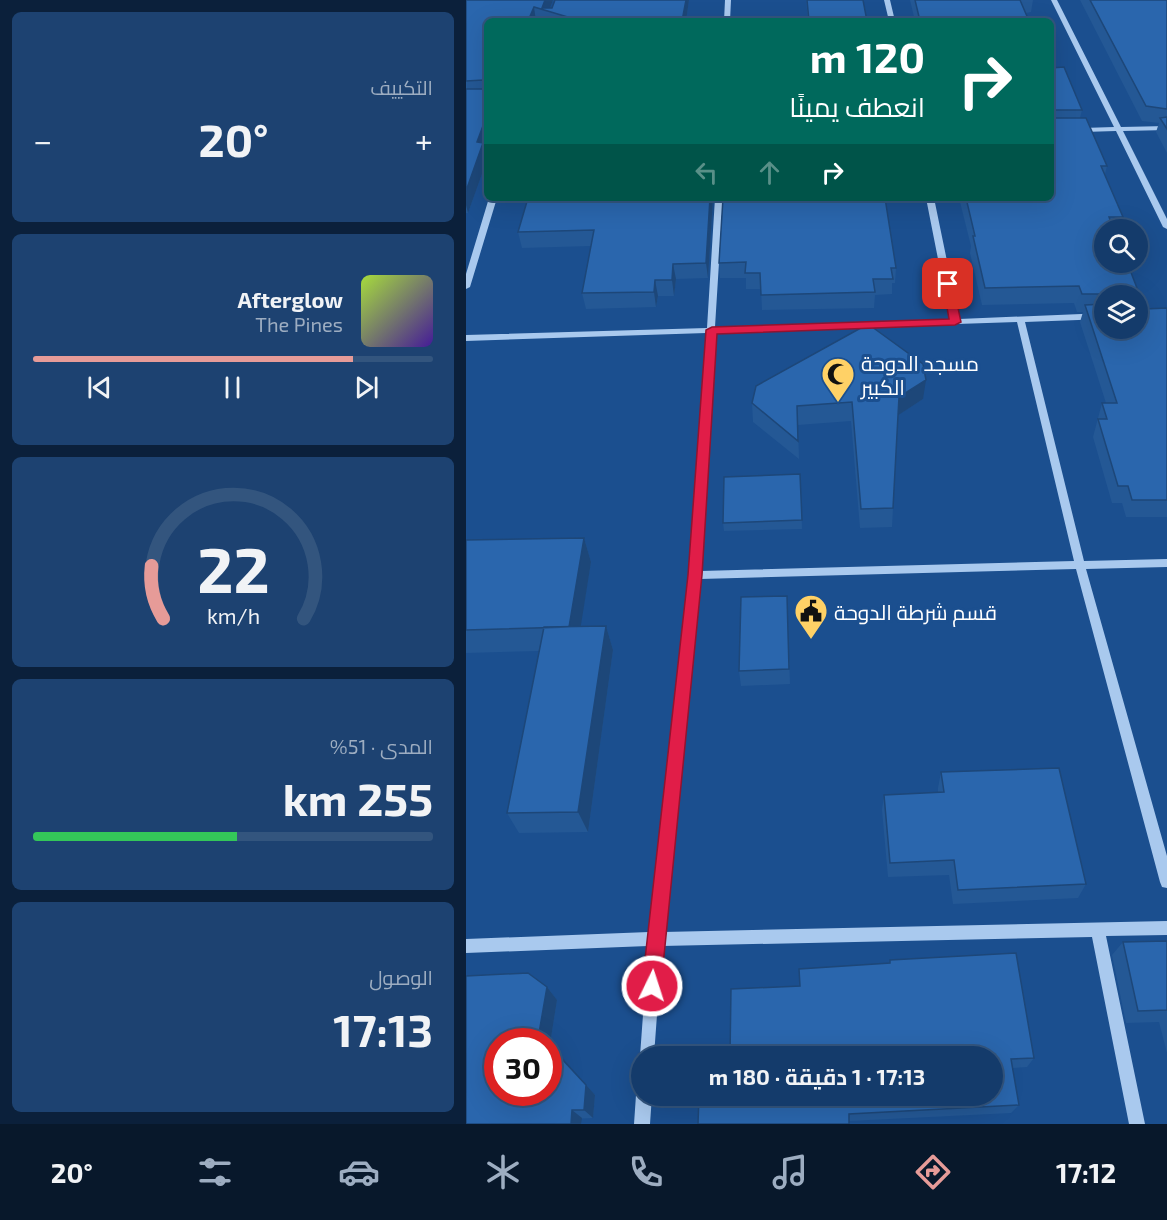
<!DOCTYPE html>
<html lang="ar">
<head>
<meta charset="utf-8">
<style>
  :root { --surface:#143b6b; --page:#1d4271; --text:#f1f3f6; --muted:#9dadc1; --line:#33557e; --accent:#e69b98 }
  body { margin:0; font-family:"Exo 2",Cairo,sans-serif; background:var(--page); color:var(--text); direction:rtl; height:100vh; display:flex; flex-direction:column; font-size:22px; white-space:nowrap }
  * { box-sizing:border-box; margin:0 }
  p { font-size:20px; color:var(--muted) }
  .icon { flex:none; width:33px; height:33px; fill:none; stroke:currentColor; stroke-width:2; stroke-linecap:round; stroke-linejoin:round }
  .map { position:relative; flex:1; overflow:hidden; direction:ltr }
  .details { display:flex; flex-direction:column; gap:12px; padding:12px; background:#0b203b; width:466px }
  .details>* { flex:none }
  .top-card { position:absolute; left:18px; top:18px; width:570px; height:183px; border-radius:9px; box-shadow:0 6px 24px #0002,0 0 0 2px var(--line); direction:rtl; background:#00695c; color:#fff; overflow:hidden }
  .fabs { position:absolute; left:628px; top:219px; display:grid; gap:12px }
  .fabs a { display:grid; place-items:center; width:54px; height:54px; border-radius:50%; background:var(--surface); box-shadow:0 6px 24px #0002,0 0 0 2px var(--line); font-size:30px }
  .speed { position:absolute; left:18px; top:1028px; display:flex; gap:12px; font-size:30px; font-weight:700; text-align:center }
  .speed>* { display:grid; place-content:center; width:78px; height:78px; border-radius:50%; background:var(--surface); box-shadow:0 6px 24px #0002,0 0 0 2px var(--line); line-height:1 }
  .speed .limit { border:9px solid #d22; background:#fff; color:#111 }
  .pin { position:absolute; display:grid; place-items:center; width:51px; height:51px; color:#fff; margin:-26px; border-radius:12px; box-shadow:0 3px 9px #0006 }
  .me { position:absolute; width:66px; margin:-33px; rotate:4deg; stroke-linejoin:round; filter:drop-shadow(0 0 4px #0008) }
  .turn { display:flex; align-items:center; gap:21px; height:126px; padding:0 30px; font-size:27px }
  .turn .icon { width:78px; height:78px; stroke-width:2.5 }
  .turn b { display:block; font-size:42px; line-height:51px }
  .lanes { display:flex; align-items:center; height:57px; padding:0 30px; background:#0003; justify-content:center; gap:30px; direction:ltr }
  .lanes .off { opacity:.35 }
  .big { font-size:45px; font-weight:700; line-height:1.1 }
  .details .card { flex:1; display:flex; flex-direction:column; justify-content:center; gap:9px; min-width:0; padding:0 21px; border-radius:9px; background:var(--page) }
  .details .dial { align-items:center; gap:0 }
  .dial svg { height:156px; overflow:visible; fill:none; stroke:var(--line); stroke-width:7; stroke-linecap:round; text-anchor:middle }
  .dial text { fill:var(--text); stroke:none }
  .song { display:flex; align-items:center; gap:18px }
  .cover { width:72px; height:72px; border-radius:9px; background:linear-gradient(135deg,hsl(80 70% 55%),hsl(260 70% 35%)) }
  .played { height:6px; border-radius:3px; background:linear-gradient(90deg,var(--accent) 80%,var(--line) 80%) }
  .keys { display:flex; justify-content:space-around; direction:ltr }
  .heat { display:flex; justify-content:space-between; align-items:center; font-size:33px; direction:ltr }
  .charge { height:9px; border-radius:4px; background:linear-gradient(90deg,#34c759 51%,var(--line) 0) }
  .trip { position:absolute; left:165px; top:1046px; width:372px; height:60px; border-radius:30px; background:var(--surface); box-shadow:0 6px 24px #0002,0 0 0 2px var(--line); font-weight:700; line-height:60px; text-align:center; direction:rtl }
  .dock { display:flex; height:96px; justify-content:space-around; align-items:center; background:#08182b; color:var(--muted) }
  .dock .icon { width:42px; height:42px }
  .dock .current { color:var(--accent) }
  .dock b { font-size:27px; color:var(--text) }
  main { display:flex; flex:1; min-height:0 }
  .map>svg:first-child { display:block }
</style>
</head>
<body>
<main>
<div class="map">
<svg width="701" height="1124" viewBox="0 0 701 1124">
  <rect width="100%" height="100%" fill="#1b4f8f"/>
  <g fill="none" stroke-linecap="round" stroke-linejoin="round">
    <path fill="#a9c9ee" fill-rule="evenodd" d="M259,0H265L264,21H258Z
      M418,0H424L429,21H423Z
      M585,0H591L655,127L701,126V130L657,131L701,219V229L697,227L650,131L585,133V129L648,127Z
      M23,198H31L4,287L0,289V274Z
      M249,198H257L249,327L484,320L460,198H468L493,319L639,313V319L559,322L618,561L701,559V567L620,569L701,856V888L696,887L694,882L610,569L234,579L197,932L701,921V935L640,936L679,1124H663L626,937L196,946L188,1056H176V1061L174,1056L182,946L0,953V939L183,932L224,575L240,333L0,341V335L241,328ZM551,322L608,561L235,571L249,332Z
      M176,1088V1095H186L184,1124H168L170,1095L173,1090Z"/>
  </g>
  <path fill="#245895" fill-rule="evenodd" d="M0,0H87L84,8H86L89,0H223L220,21H21L19,147L21,156V160L2,213H0Z
    M340,0H397L401,21H342Z
    M444,0H567L565,12L560,13L563,21H449Z
    M614,0H701V153L690,132L693,123L676,121Z
    M585,68L616,110L614,118L641,166L639,174L657,217L654,230H639L679,309L701,308V517H660L656,503H646L627,437L636,403H640L614,322L617,312H611L608,303L516,305L504,253L505,246L493,198H585ZM639,296H672L639,328Z
    M247,198L242,278L210,279L208,296H192L190,307L120,309L116,293L125,246L56,248L52,232Z
    M257,198L430,268L429,283H426V294L409,295L408,308L296,310L295,289H280V278H254L253,263Z
    M457,399L432,415L426,527L394,528L385,421L332,425L333,459L287,422L286,403Z
    M334,474L336,529L258,531L257,523Z
    M118,538L125,562L114,627L140,626L147,650L122,832L53,833L41,813L73,651L0,653V540Z
    M321,596L324,684L275,686L273,671Z
    M475,772L620,884L612,898L487,904L483,875L422,877L416,810L418,795L472,793V788Z
    M701,941V1053L693,1022L660,1023L646,955L657,942Z
    M424,960L568,1058L561,1067L547,1068L553,1105L545,1113L383,1121L232,1124L526,1095L334,986L423,963Z
    M81,987L91,1000L84,1044L129,1095L127,1118L0,1124Z"/>
  <path fill="#1d4779" d="M79,0H87L83,11L76,9Z
    M220,0H223L220,21H216Z
    M68,7L70,21H62Z
    M21,115V141L19,147L21,156V160L2,213L0,205V191L11,142Z
    M244,198H247L242,278L240,263Z
    M207,264L210,279L208,296L206,280Z
    M189,280L192,296L190,307L188,292Z
    M460,380L457,399L431,416L433,397Z
    M118,538L125,562L111,650L102,628Z
    M140,626L147,650L122,832L112,812Z
    M81,987L91,1000L84,1044L129,1095L127,1118L118,1110L82,1044V1041H80L73,1033Z
    M106,1110L116,1118L115,1124H105Z"/>
  <path fill="#2a66ad" stroke="#1d4779" stroke-width="1.5" d="M0,0H79L76,8H86L89,0H220L216,21H112V20L68,7L62,21H21V115L11,142L17,143L0,191V89H17L19,86L17,80L0,81Z
    M341,0H397L401,21H343Z
    M449,0H554L563,21H454Z
    M624,0H701V109L680,106Z
    M598,67L616,110H588L587,118H620L641,166H635L657,217H643L648,230H639V262H661L679,309L701,308V500H666L662,486H652L632,419H641L636,403H651L619,305L639,304V328H672V296H646V294H616L613,286L519,288L507,236H509L500,198H585V68Z
    M701,117V129L694,118Z
    M62,198H244L240,263L207,264L206,280H189L188,292L116,293L128,230L52,232Z
    M257,198H419L430,268H425L427,279H407L409,292L295,295L294,273H279L280,262L253,263Z
    M402,324L457,364L460,380L433,397L427,508L395,509L386,402L331,406L332,441L286,403L290,386Z
    M334,474L336,520L257,523L258,477Z
    M118,538L103,627L0,630V540Z
    M321,596L323,669L273,671L275,597Z
    M140,626L112,812L41,813L78,627Z
    M593,768L620,884L492,890L488,860L424,863L418,795L478,792L475,772Z
    M701,941V1010L672,1011L657,942Z
    M550,953L568,1058L545,1059L553,1105L383,1114V1124H232L233,1095H526V1056H264L265,989L334,986L333,969L424,963V960Z
    M62,973L81,987L73,1033L80,1041H32V1092H82V1044L120,1085L118,1110H106L105,1124H0V976Z"/>
  <path fill="#e11d48" stroke="#92132f" stroke-width="1.5" d="M482,281L487,284L495,322L489,325L251,334L236,575L195,986L192,992L186,995L179,992L176,986L222,575L240,330L246,327L483,319L477,284Z"/>
  <defs>
    <symbol id="mosque-pin" viewBox="-11 -11 22 30"><path d="M0 17L-7.5 6A9.5 9.5 0 1 1 7.5 6Z" fill="#ffd166" stroke="#1b4f8f"/><path d="M3.5-4.9A6 6 0 1 0 3.5 4.9A5 5 0 1 1 3.5-4.9Z" fill="#111"/></symbol>
    <symbol id="civic-pin" viewBox="-11 -11 22 30"><path d="M0 17L-7.5 6A9.5 9.5 0 1 1 7.5 6Z" fill="#ffd166" stroke="#1b4f8f"/><path d="M-.6-6.5H3V-4.5H.6V-3L4-1V1h2V6H-6V1h2V-1L-.6-3ZM-1.2 2.5V6h2.4V2.5Z" fill="#111"/></symbol>
  </defs>
  <g fill-rule="evenodd">
    <use href="#mosque-pin" x="353" y="355" width="38" height="52"/>
    <use href="#civic-pin" x="326" y="592" width="38" height="52"/>
  </g>
  <g text-anchor="middle" dominant-baseline="central" stroke-width="6" stroke-linejoin="round" paint-order="stroke">
    <g font-size="21" fill="#fff" stroke="#1b4f8f" text-anchor="start">
      <text x="395" y="362">مسجد الدوحة<tspan x="395" dy="24">الكبير</tspan></text>
      <text x="368" y="611">قسم شرطة الدوحة</text>
    </g>
  </g>
</svg>
<div class="fabs">
<a><svg class="icon" aria-label="search" viewBox="0 0 24 24"><circle cx="10" cy="10" r="6"/><path d="M15 15l6 6"/></svg></a>
<a><svg class="icon" aria-label="layers" viewBox="0 0 24 24"><path d="M12 4l9 5-9 5-9-5zM3 14l9 5 9-5"/></svg></a>
</div>
<div class="speed"><div class="limit">30</div></div>
<div class="pin" style="left:482px;top:284px;background:#d93025"><svg class="icon" aria-label="arrive" viewBox="0 0 24 24"><path d="M6 21V4h12l-3 4 3 4H6"/></svg></div>
<svg class="me" style="left:186px;top:986px" viewBox="-20 -20 40 40"><circle r="17" fill="#e11d48" stroke="#fff" stroke-width="3"/><path d="M0-11L8 9 0 5-8 9z" fill="#fff"/></svg>
<div class="trip">17:13 · 1 دقيقة · 180 m</div>
<div class="top-card">
<div class="turn"><svg class="icon" aria-label="right" viewBox="0 0 24 24"><path d="M7 20v-9h11M14 6l5 5-5 5"/></svg><div><b>120 m</b>انعطف يمينًا</div></div>
<div class="lanes"><svg class="icon off" aria-label="left" viewBox="0 0 24 24"><path d="M17 20v-9H6M10 6l-5 5 5 5"/></svg><svg class="icon off" aria-label="ahead" viewBox="0 0 24 24"><path d="M12 20V5M6 11l6-6 6 6"/></svg><svg class="icon" aria-label="right" viewBox="0 0 24 24"><path d="M7 20v-9h11M14 6l5 5-5 5"/></svg></div>
</div>
</div>
<section class="details">
<div class="card"><p>التكييف</p>
<div class="heat"><a>−</a><b class="big">20°</b><a>+</a></div>
</div>
<div class="card">
<div class="song"><i class="cover"></i><div><b>Afterglow</b><p>The Pines</p></div></div>
<div class="played"></div>
<div class="keys"><svg class="icon" aria-label="previous" viewBox="0 0 24 24"><path d="M18 5L8 12l10 7zM5 5v14"/></svg><svg class="icon" aria-label="pause" viewBox="0 0 24 24"><path d="M8 5v14M16 5v14"/></svg><svg class="icon" aria-label="next" viewBox="0 0 24 24"><path d="M6 5l10 7-10 7zM19 5v14"/></svg></div>
</div>
<div class="card dial"><svg viewBox="0 0 100 80">
<path d="M14 69A42 42 0 1 1 86 69"/>
<path d="M14 69A42 42 0 0 1 8 42" stroke="#e69b98"/>
<text x="50" y="56" font-size="32" font-weight="700">22</text>
<text x="50" y="72" font-size="11">km/h</text>
</svg></div>
<div class="card"><p>المدى · 51%</p><b class="big">255 km</b><div class="charge"></div></div>
<div class="card"><p>الوصول</p><b class="big">17:13</b></div>
</section>
</main>
<nav class="dock">
<b>17:12</b>
<svg class="icon current" aria-label="directions" viewBox="0 0 24 24"><path d="M12 3l9 9-9 9-9-9zM9 14v-3h6M13 9l2 2-2 2"/></svg>
<svg class="icon" aria-label="music" viewBox="0 0 24 24"><path d="M9 18V5l10-2v13"/><circle cx="6" cy="18" r="3"/><circle cx="16" cy="16" r="3"/></svg>
<svg class="icon" aria-label="phone" viewBox="0 0 24 24"><path d="M5 4h4l2 5-3 2q2 4 5 5l2-3 5 2v4C11 20 4 13 5 4z"/></svg>
<svg class="icon" aria-label="climate" viewBox="0 0 24 24"><path d="M12 3v18M4 7l16 10M4 17L20 7"/></svg>
<svg class="icon" aria-label="car" viewBox="0 0 24 24"><path d="M5 17H2v-5l4-1 3-4h7l3 4 3 1v5h-3M9 17h6M6 11h13"/><circle cx="7" cy="17" r="2"/><circle cx="17" cy="17" r="2"/></svg>
<svg class="icon" aria-label="filters" viewBox="0 0 24 24"><path d="M4 7h16M4 17h16"/><circle cx="9" cy="7" r="2"/><circle cx="15" cy="17" r="2"/></svg>
<b>20°</b>
</nav>
</body>
</html>
